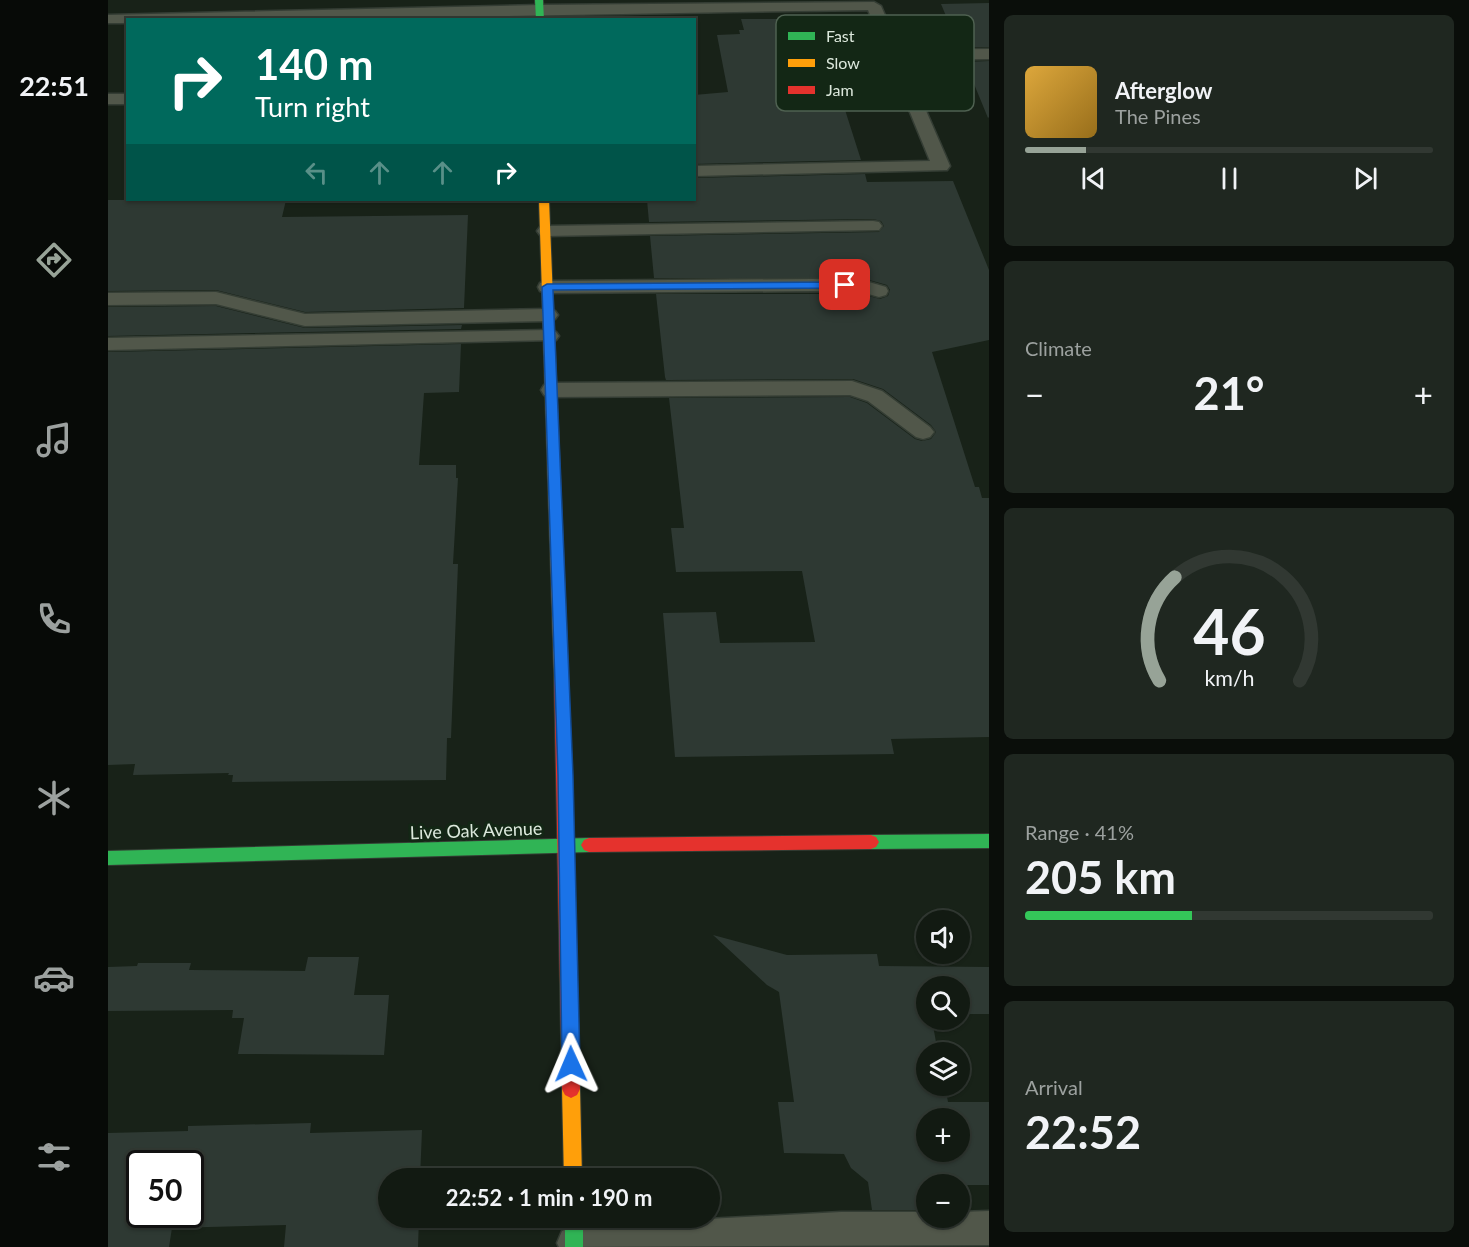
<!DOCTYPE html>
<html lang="en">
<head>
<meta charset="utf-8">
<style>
  :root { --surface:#121a12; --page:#1f2720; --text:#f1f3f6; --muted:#9ca19f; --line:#313832; --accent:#97a397 }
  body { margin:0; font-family:Lato,sans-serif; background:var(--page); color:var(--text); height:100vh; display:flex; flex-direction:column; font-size:22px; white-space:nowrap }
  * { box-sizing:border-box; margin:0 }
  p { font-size:20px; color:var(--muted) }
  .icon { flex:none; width:33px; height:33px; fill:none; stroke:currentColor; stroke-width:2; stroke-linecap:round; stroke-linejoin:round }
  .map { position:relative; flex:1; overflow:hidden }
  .details { display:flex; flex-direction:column; gap:15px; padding:15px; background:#0a0e0a; width:480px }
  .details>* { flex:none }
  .guide { position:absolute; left:18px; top:18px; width:570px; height:183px; border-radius:0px; box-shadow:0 2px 4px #0004,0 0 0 2px var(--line); background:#00695c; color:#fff; overflow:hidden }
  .controls { position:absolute; left:808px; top:910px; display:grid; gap:12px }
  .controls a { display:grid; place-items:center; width:54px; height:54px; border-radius:50%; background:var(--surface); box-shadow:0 2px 4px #0004,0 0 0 2px var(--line); font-size:30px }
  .speed { position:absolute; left:18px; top:1150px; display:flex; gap:12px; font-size:30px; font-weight:700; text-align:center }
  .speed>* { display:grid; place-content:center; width:78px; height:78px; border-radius:50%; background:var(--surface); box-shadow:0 2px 4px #0004,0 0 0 2px var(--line); line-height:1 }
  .speed .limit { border:3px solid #111; border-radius:9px; background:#fff; color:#111 }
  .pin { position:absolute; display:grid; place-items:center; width:51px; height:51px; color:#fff; margin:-26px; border-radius:12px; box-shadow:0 3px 9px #0006 }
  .me { position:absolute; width:66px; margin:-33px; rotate:359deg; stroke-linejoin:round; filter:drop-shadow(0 0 4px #0008) }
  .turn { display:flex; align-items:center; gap:21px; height:126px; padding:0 30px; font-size:27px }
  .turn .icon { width:78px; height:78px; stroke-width:2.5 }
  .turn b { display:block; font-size:42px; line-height:51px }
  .lanes { display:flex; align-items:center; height:57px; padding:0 30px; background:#0003; justify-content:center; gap:30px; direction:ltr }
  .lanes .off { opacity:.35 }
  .big { font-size:45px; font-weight:700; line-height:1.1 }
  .details .tile { flex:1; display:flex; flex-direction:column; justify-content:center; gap:9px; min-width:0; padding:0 21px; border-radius:9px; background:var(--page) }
  .details .dial { align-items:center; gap:0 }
  .dial svg { height:156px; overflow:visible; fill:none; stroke:var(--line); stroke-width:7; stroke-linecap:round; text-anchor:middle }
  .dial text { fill:var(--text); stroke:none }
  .song { display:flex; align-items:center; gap:18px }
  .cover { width:72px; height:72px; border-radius:9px; background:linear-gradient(135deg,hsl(40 70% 55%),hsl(40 70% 35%)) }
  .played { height:6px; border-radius:3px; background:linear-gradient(90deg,var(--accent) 15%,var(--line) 15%) }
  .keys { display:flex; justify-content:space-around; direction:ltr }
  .heat { display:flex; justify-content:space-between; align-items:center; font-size:33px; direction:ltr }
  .charge { height:9px; border-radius:4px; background:linear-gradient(90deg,#34c759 41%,var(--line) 0) }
  .trip { position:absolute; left:270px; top:1168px; width:342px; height:60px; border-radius:30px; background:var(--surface); box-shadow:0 2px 4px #0004,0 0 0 2px var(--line); font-weight:700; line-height:60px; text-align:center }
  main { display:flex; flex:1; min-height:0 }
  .dock { display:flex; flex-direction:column; width:108px; justify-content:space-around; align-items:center; background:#070a07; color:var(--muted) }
  .dock .icon { width:42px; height:42px }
  .dock .selected { color:var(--accent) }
  .dock b { font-size:27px; color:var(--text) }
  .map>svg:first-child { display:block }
</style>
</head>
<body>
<main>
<nav class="dock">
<b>22:51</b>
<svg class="icon selected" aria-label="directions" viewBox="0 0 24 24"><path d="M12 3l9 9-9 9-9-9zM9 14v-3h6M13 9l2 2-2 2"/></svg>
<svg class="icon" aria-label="music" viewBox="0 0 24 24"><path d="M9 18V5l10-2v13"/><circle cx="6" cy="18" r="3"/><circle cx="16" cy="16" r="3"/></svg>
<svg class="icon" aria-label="phone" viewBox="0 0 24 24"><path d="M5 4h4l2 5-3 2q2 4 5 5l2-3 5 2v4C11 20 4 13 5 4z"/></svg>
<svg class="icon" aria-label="climate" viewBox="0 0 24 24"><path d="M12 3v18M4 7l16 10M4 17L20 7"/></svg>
<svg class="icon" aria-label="car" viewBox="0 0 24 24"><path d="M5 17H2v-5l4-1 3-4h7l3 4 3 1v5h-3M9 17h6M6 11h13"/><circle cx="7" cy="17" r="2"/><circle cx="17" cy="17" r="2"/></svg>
<svg class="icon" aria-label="filters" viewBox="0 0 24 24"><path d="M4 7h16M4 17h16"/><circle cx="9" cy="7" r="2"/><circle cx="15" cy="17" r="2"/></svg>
</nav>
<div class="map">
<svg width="881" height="1247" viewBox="0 0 881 1247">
  <rect width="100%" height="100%" fill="#182218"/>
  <path fill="#2e3933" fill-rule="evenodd" d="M881,3V47H851L833,4Z
    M633,19H694L715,91H731L753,160L586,164V95L620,92L609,35L632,34L631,30H636Z
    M881,61V117L880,118L857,62Z
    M757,174L759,182L845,181L881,270V340L824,352L867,487H871L874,498H881V737L783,739L786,754L567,757L555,613L608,612L612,643L707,642L694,571L568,572L563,528H576L561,398L742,397L759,403L807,439L814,441L823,439L828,432L823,425L775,389L745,379L558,380L557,377L548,294H753L772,299L780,296L782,290L779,285L754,278H546L542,236L771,232L776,226L773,221L765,219L541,222L539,200H586V178Z
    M0,200H178L174,217L360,215L356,308L197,312L108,290L0,291Z
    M108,306L197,328L354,325L353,329L0,336V307Z
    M353,344L351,392L316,393L311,465H348V478H350L345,564H350L343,738H339L338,780L124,782L125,775H120L121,773L25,775L27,764L0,765V352Z
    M605,935L679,955L769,954L771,966L881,967V1014H852V987H819V1020H824L830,1053H819V1086H837L840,1102H881V1185H819V1210H764L760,1182L743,1168L736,1154L676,1153L670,1102H686L671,992L659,985ZM819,1119H852V1152H819Z
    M200,957H251L246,995H281L276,1055L130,1054L136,1018H124L125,1010L0,1011V967L29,966L30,963H83L81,970L197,971Z
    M203,1123L202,1133L314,1130L312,1179H280V1218H311L310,1247H176L178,1225L64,1228L61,1247H0V1133L80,1131V1126ZM32,1164H82V1215H32Z"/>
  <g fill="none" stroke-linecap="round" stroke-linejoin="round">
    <defs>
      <path id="lane" d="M766,2L773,6L792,50L881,49V59L796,60L842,166L839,170L586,176V166L822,161L760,10C513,13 266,20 20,20V23H0V15L432,5Z
        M0,94H20V104H0Z
        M765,221L771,222L774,226L771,230L438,236L432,235L429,231L432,227L438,226Z
        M704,279L754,280L778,287L780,291L778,295L771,297L753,292L704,291L439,293L432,291L430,287L432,283L439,281Z
        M108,292L197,314L440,309L447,311L450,315L447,319L440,321L197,326L108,304L0,305V293Z
        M441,330L448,332L451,336L448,340L0,350V338Z
        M744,381L774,391L822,427L826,432L822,437L815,439L808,437L760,401L742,395L443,397L436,395L433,390L436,385L443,383Z
        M881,1211V1245L451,1247L449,1243L454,1231L466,1226L733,1212H819V1218H852V1212Z"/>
      <path id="fast" d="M427,0H435L436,20H428Z
        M881,834V848L763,849L758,847L755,842L758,837L763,835Z
        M481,838L486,840L489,845L486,850L481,852L0,865V851Z
        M457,1218H475V1247H457Z"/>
      <path id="slow" d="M431,200H441L460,670L458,674H448L446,670Z
        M463,1080L469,1083L472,1089L474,1179H456L454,1089L457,1083Z"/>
      <path id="jam" d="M453,664L458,666L460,670L472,1089L469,1095L463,1098L457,1095L454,1089L446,670L448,666Z
        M763,835L768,837L771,842L768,847L763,849L481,852L476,850L473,845L476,840L481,838Z"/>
    </defs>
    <use href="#lane" stroke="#343d34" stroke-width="3"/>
    <use href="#fast" stroke="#343d34" stroke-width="2"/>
    <use href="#slow" stroke="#343d34" stroke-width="2"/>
    <use href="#jam" stroke="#343d34" stroke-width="2"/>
    <use href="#lane" fill="#51574a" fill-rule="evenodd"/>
    <use href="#fast" fill="#30b455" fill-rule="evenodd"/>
    <use href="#slow" fill="#ff9f0a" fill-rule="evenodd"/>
    <use href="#jam" fill="#e5322d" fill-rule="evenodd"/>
  </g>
  <path fill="#1a73e8" stroke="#114b97" stroke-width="1.5" d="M737,282L741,283V288L445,290L465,775L472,1064L469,1070L463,1072L457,1070L454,1064L450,775L434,287L439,284Z"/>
  <g text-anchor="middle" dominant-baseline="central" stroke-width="6" stroke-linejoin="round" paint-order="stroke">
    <g font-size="18" fill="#dce8dc" stroke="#132715">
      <text transform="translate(368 830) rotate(-2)">Live Oak Avenue</text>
    </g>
  </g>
  <rect x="668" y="15" width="198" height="96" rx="9" fill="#132715" stroke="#4f6151" stroke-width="1.5"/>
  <rect x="680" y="32" width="27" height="8" fill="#30b455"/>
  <rect x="680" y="59" width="27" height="8" fill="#ff9f0a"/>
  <rect x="680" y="86" width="27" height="8" fill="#e5322d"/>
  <g font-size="16" fill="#dce8dc">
    <text x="718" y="42">Fast</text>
    <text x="718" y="69">Slow</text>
    <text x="718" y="96">Jam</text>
  </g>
</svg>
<div class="controls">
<a><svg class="icon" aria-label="sound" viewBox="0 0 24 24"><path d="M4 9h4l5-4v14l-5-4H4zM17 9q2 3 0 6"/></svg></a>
<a><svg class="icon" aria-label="search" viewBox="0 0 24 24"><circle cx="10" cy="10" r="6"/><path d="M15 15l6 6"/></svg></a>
<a><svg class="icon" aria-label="layers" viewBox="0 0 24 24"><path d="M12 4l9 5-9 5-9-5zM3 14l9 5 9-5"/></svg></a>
<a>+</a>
<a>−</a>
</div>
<div class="speed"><div class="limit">50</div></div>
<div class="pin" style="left:737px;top:285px;background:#d93025"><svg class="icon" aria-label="arrive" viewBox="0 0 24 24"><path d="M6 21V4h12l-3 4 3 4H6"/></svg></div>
<svg class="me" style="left:463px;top:1064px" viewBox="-20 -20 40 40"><path d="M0-17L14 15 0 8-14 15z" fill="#1a73e8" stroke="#fff" stroke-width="4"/></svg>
<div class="trip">22:52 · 1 min · 190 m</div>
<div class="guide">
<div class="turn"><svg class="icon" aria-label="right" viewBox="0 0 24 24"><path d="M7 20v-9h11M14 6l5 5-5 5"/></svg><div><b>140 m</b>Turn right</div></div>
<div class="lanes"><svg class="icon off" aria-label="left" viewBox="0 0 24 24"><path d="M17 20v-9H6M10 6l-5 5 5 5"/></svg><svg class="icon off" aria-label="ahead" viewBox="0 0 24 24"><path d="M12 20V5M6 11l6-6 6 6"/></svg><svg class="icon off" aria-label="ahead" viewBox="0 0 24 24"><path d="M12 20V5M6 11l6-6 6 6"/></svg><svg class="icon" aria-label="right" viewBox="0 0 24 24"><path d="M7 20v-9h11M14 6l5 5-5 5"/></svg></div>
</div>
</div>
<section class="details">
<div class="tile">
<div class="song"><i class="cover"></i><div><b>Afterglow</b><p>The Pines</p></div></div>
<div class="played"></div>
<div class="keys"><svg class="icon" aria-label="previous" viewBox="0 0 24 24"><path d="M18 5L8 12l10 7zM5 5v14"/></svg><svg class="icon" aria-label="pause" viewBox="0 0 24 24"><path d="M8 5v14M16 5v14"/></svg><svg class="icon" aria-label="next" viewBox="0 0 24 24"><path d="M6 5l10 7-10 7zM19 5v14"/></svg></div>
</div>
<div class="tile"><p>Climate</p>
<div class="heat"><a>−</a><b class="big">21°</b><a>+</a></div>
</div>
<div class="tile dial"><svg viewBox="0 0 100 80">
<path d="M14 69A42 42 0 1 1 86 69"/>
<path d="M14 69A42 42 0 0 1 22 16" stroke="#97a397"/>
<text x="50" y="56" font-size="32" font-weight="700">46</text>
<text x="50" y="72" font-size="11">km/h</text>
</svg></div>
<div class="tile"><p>Range · 41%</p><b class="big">205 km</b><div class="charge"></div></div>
<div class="tile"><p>Arrival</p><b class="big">22:52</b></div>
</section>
</main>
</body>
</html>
